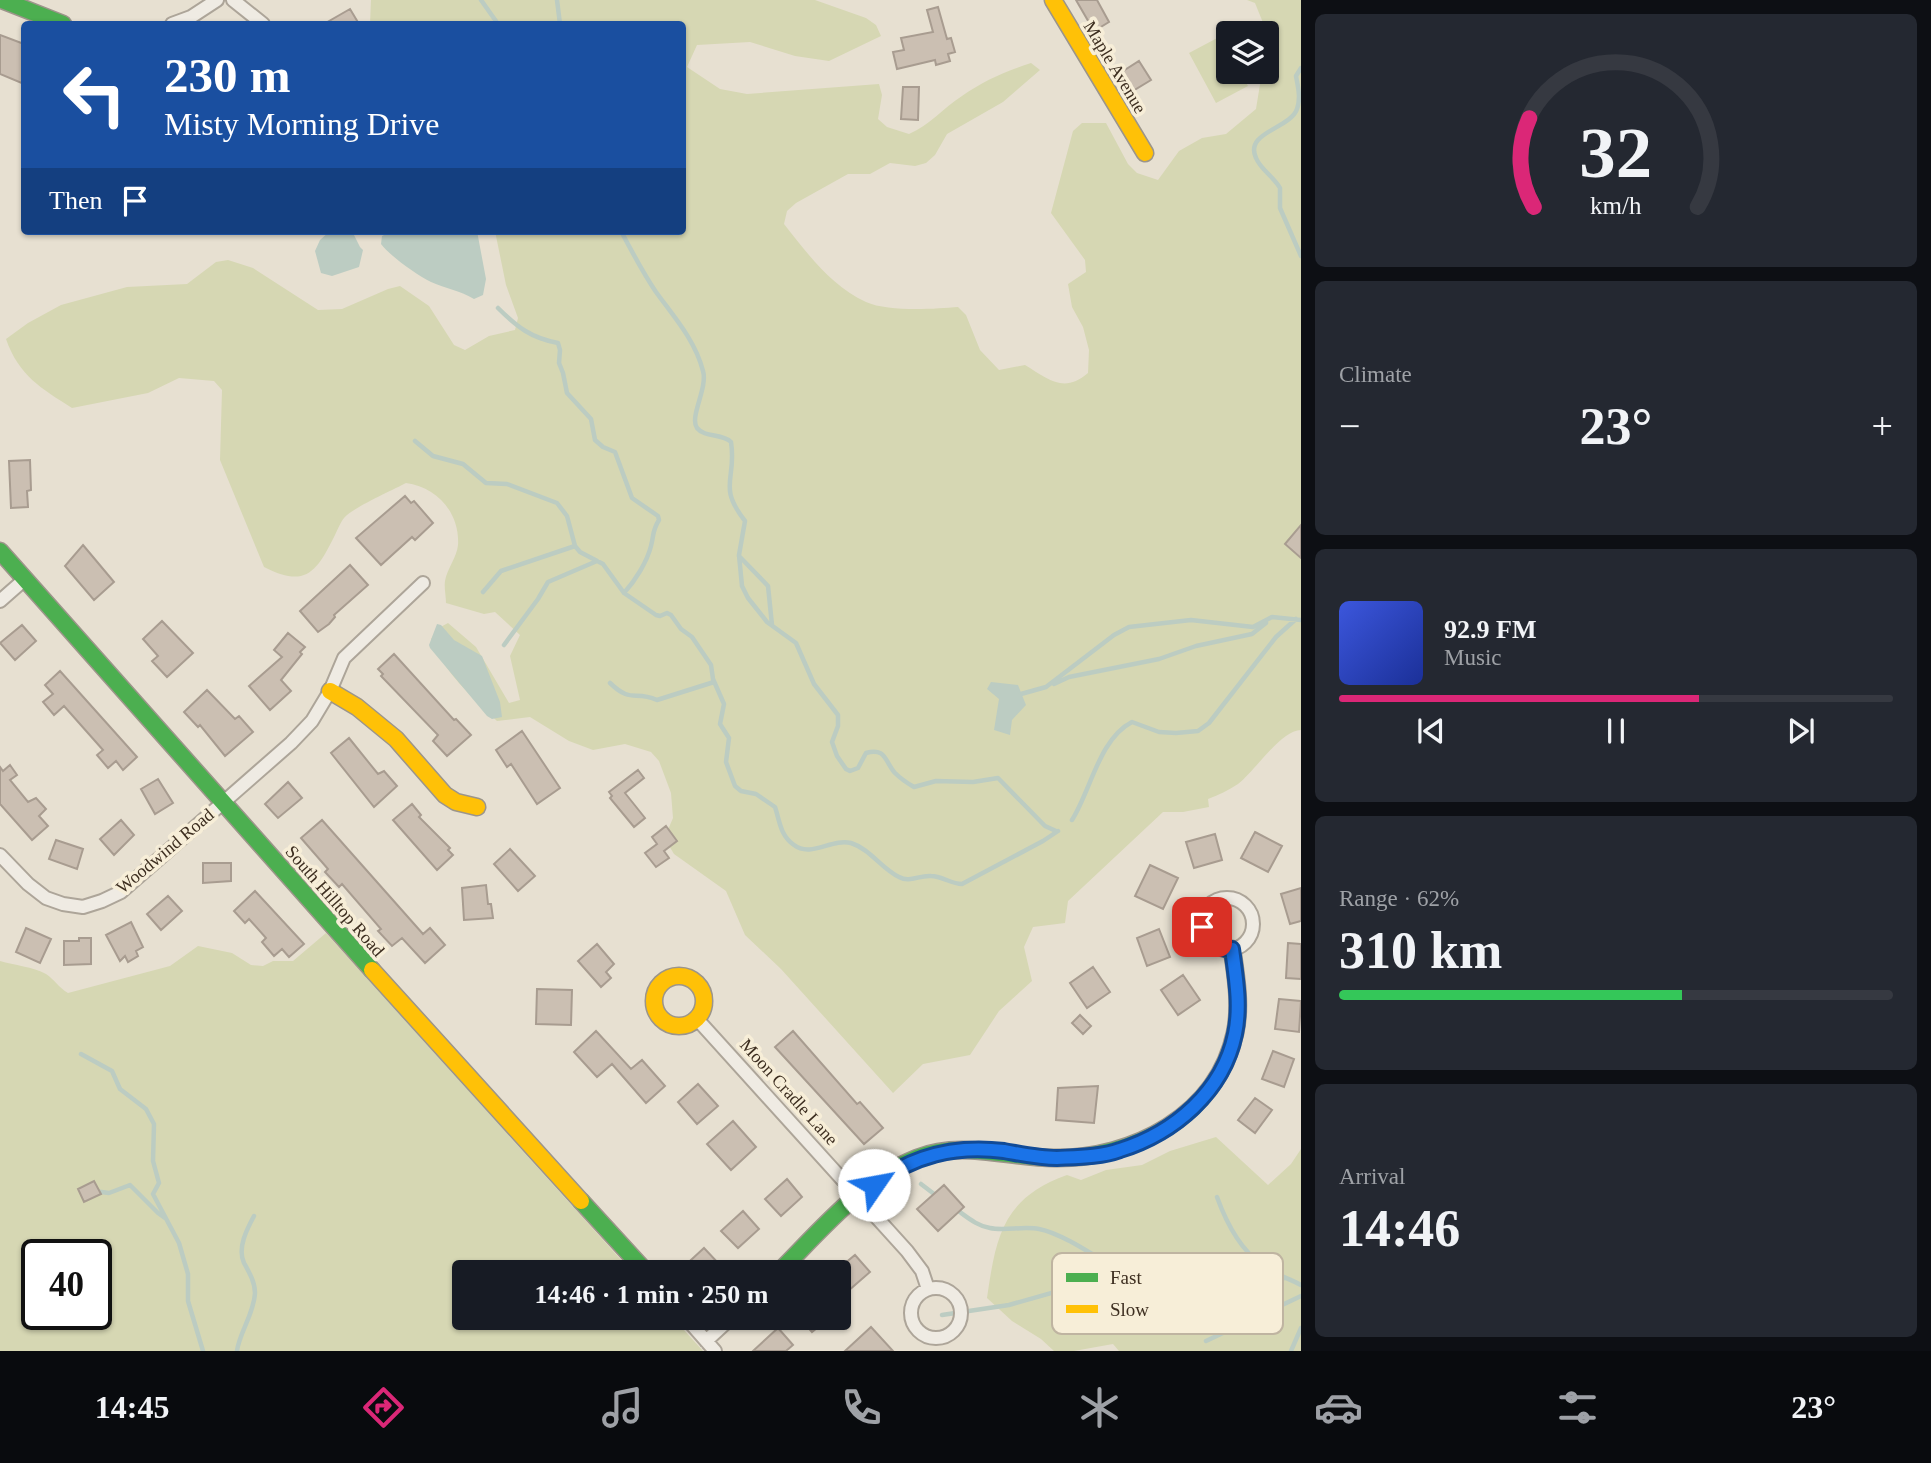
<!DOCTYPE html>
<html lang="en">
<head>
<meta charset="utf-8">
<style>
  :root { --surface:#171b24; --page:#242831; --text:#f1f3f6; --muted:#9ea1a6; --line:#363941; --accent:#db2777 }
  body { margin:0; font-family:"Times New Roman",serif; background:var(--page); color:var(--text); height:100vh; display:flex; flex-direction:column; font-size:26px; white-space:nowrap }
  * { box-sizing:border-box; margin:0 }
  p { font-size:23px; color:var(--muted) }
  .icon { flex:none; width:38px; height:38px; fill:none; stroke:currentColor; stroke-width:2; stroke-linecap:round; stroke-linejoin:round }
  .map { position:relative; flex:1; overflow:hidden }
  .drawer { display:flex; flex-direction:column; gap:14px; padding:14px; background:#0d0f14; width:630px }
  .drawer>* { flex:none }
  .top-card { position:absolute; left:21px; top:21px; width:665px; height:214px; border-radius:7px; box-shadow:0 2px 5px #0004; background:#1a4fa0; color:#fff; overflow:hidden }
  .buttons { position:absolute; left:1216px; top:21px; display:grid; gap:14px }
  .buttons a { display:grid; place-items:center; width:63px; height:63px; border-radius:7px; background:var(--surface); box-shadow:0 2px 5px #0004; font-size:35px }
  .speed { position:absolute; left:21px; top:1239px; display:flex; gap:14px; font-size:35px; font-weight:700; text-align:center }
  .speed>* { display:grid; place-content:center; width:91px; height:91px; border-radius:50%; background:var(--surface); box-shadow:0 2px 5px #0004; line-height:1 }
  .speed .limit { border:4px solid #111; border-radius:10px; background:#fff; color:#111 }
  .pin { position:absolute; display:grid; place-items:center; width:60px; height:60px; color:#fff; margin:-30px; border-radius:14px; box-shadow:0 4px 10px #0006 }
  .me { position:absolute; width:77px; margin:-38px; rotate:57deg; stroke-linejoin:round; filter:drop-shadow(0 0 5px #0008) }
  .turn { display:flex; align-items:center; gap:24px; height:147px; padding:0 28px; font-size:32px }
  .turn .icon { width:91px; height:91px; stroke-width:2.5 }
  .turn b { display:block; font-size:49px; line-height:60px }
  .then { display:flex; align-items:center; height:66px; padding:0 28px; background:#0003; gap:14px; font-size:26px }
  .big { font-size:52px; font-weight:800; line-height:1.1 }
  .drawer .card { flex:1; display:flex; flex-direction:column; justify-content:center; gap:10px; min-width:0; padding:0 24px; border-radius:10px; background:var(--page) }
  .drawer .dial { align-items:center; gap:0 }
  .dial svg { height:182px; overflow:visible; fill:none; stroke:var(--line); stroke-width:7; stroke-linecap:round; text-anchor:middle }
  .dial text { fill:var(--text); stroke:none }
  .song { display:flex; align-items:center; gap:21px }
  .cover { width:84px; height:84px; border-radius:10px; background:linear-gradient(135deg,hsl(230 70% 55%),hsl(230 70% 35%)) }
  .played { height:7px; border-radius:4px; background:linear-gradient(90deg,var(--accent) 65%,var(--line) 65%) }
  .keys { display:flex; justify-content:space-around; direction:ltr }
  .heat { display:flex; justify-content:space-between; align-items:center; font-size:38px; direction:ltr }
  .charge { height:10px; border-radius:5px; background:linear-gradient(90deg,#34c759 62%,var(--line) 0) }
  .trip { position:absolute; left:452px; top:1260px; width:399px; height:70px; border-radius:7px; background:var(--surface); box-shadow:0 2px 5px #0004; font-weight:800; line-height:70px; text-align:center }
  .tabs { display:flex; height:112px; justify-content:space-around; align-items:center; background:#090b0e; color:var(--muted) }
  .tabs .icon { width:49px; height:49px }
  .tabs .current { color:var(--accent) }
  .tabs b { font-size:32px; color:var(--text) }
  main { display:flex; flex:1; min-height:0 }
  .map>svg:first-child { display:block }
</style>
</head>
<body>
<main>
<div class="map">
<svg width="1301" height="1351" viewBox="0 0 1301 1351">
  <rect width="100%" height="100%" fill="#e7e0d1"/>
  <path fill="#d6d7b3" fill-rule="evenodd" d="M371,0H815L866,18L876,25L881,36L829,61L795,56L750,42L697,45L687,67L720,89L747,94L879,84L882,95L878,119L887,127L909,134C930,125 943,108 962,96C983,81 1006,71 1031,63L1040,70L1003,102L947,134L935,155L926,163L915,166L890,163L870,174H848L796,203L787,211L784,224C807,253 831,286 866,302C888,312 934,309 958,307L966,315L980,350L999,370L1025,365C1048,379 1064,394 1088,373L1089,350L1083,327L1072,307L1068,284L1086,272L1085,260L1051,213L1073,131L1082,123H1106L1128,164L1137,173L1158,180L1179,151L1202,138L1226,134L1256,109L1262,72H1267L1268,35L1255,3L1247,0H1301V730C1280,731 1256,770 1238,784C1229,790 1219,795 1208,799L1209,807L1183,812H1163L1068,901L1065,923L1033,927L1024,947L1032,981L999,1011L970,1055L923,1064L893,1093L781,969L745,935L726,891L674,854L668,844L667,832L673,818L671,793L659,761L651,752L625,744L593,750L569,741L530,717L497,721C470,694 446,675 431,639L437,629L448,623L476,647L509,703L520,700L510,656L520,635L495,612L484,614L446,603C446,596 444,588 445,581C447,569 457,557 458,545C460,513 437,487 406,483C393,490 352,508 344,518C340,523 337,531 334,537C316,573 305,588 264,567L220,460L222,390L214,381L179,378L148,393L72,408C41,388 19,376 6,339L28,323L61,305L127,287L187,284L216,262L228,260L253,268L318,310L342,309L388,289L400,286L429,306L454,345L465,350L489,336L515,330L518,318L506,285L495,231H682V24H370Z
    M1221,36L1228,50V72H1240L1248,86L1216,103L1189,53Z
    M326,933L632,1272H464V1318H673L703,1351H0V961C14,965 33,967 46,974C55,980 58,987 68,993L170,966L198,946L232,953L251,965L263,966L273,961H293ZM37,1255H96V1314H37Z
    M1216,1137L1268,1185L1291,1164L1301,1149V1351H1119L1113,1344L1074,1351H1054L1041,1339L1012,1321L987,1298C996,1236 1003,1198 1067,1175L1081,1180L1106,1170L1142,1165L1170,1151Z"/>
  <path fill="#bcccc2" d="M330,231H352L360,247L363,250L359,267L332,276L321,273L315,251L320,240Z
    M392,231H477L486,279L483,295L474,299C459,290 446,289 431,282C417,275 390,256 381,244L382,236Z
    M437,624L441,625L454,640L482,656L500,702L502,717L492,719L487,716L430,648L429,645Z
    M991,682L1018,685L1026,705L1012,720L1010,735L994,730L999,699L987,689Z"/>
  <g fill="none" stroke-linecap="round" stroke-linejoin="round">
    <path stroke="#bcccc2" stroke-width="4.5" d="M481,0L498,24
      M557,0L560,24
      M1301,68L1296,76C1298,87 1301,98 1297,109C1290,129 1244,132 1256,158C1261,170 1274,177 1280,188V208L1301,256
      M621,231C632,252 643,273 656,292C674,317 695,340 703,371C708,388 689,417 697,428C705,438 722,433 731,442C737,480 717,485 745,521L739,555L742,586L748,598L767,622L796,643L814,684L838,715V726L832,742L837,756L846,769L850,771L858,768L866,753C886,747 885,762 895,773C901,779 907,783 914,787L936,781L973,782L998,778L1045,826L1056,831
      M498,308C517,327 531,338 558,343L560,350L559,363L563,373L567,393L591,419L595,440L603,447L615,452L632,498L658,516L659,520C652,531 654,535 651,546C647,562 635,581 624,593
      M415,441L433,456L463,464L486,483L507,484L557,503L567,516L575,546L580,552L603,564L624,593L656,615L660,616L667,613L671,615L681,629L692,637L711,665L713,679L724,704L720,724L729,738L726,762L735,786L741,791L756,794L775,807C780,822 780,835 794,845C811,858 832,838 851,843C870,849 882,869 899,877C910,883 919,875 931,876C942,876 951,884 962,884L1043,841L1058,831
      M739,556L768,586L772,625
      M483,592L501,571L575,546
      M504,645L538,599L548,582L597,561
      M610,683C632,704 634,690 657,700L714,682
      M1054,684L1069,677L1159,659L1196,646L1252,634L1266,623
      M1046,687L1114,635L1129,627L1191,620L1253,627L1272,617L1301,620
      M1021,694L1046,687
      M1072,820C1091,790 1099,739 1132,722L1159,732L1176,733L1198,731L1209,723L1276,637L1296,619
      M81,1054L112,1071L120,1089L146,1109L154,1124L153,1161L159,1183L153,1194L179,1243L188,1274V1301L203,1351
      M921,1184L938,1197
      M94,1191L109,1193L130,1185L158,1213L165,1218
      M1217,1197C1226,1222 1240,1249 1262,1265C1274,1274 1288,1278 1301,1285
      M957,1210C967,1217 977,1226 990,1228C1004,1231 1024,1226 1039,1229C1065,1234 1103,1262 1127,1275
      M942,1315L1009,1305L1108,1277L1128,1276L1199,1290L1221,1288L1245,1282L1285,1278
      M1206,1341L1301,1296
      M237,1351C239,1333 254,1314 255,1293C255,1282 249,1272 244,1263C237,1248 247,1229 254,1216
      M1291,1351L1301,1328"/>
  </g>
  <path fill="#cbbfb2" stroke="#a89c90" stroke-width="2" d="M1076,0H1097L1109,22L1094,31Z
    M938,7L947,39L951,38L955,52L948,54L950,61L936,65L935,60L897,69L893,52L904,50L901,38L933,32L927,10Z
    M350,9L359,24H324Z
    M0,35L24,44V84L0,74Z
    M1139,61L1151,80L1131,92L1120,73Z
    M903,87H919L918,120L901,119Z
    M30,460L31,490L27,491L28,507L11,508L9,461Z
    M405,496L411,503L414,501L433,523L415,540L412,537L381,565L356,538Z
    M1301,525V558L1285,544Z
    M83,545L114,582L94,600L65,566Z
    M350,565L368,585L334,615L335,617L329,624L318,632L300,611Z
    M162,621L193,653L167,677L152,661L158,656L143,639Z
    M22,625L36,641L15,660L0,643Z
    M288,633L305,647L300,652L302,654L281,680L291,691L270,710L249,686L282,657L274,650Z
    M394,654L454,720L456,719L471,735L447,756L433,741L438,735L381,676L383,674L378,669Z
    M60,671L137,757L123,770L116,761L108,768L97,755L103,750L64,706L54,715L43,702L53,694L45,685Z
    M207,690L235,719L239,716L253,732L225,756L200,725L198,727L184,712Z
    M522,731L560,788L537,804L511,764L507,767L496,750Z
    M349,738L378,774L384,771L397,786L374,807L331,753Z
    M10,765L17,775L10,780L28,802L36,798L46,809L39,816L48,826L32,840L0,804V767L3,771Z
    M638,770L644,778L625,793L645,818L634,827L610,798L612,796L609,792Z
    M158,779L173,803L155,814L141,789Z
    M288,782L302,798L278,818L265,804Z
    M412,804L421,815L419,817L450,848L448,850L453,855L437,870L393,820Z
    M121,820L134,835L114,855L100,839Z
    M322,820L423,934L430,928L445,945L425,963L402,938L392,946L378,931L381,929L342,884L339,887L325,872L328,869L301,838Z
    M666,826L677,841L664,851L669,858L656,867L645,853L657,844L652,837Z
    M1255,832L1282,846L1268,872L1241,858Z
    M1215,834L1222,860L1194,868L1186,842Z
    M56,840L83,849L77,869L49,859Z
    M510,849L535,876L518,891L494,864Z
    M203,863H231V881L203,883Z
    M1150,865L1178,878L1163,909L1135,896Z
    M486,885L488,904H491L493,918L464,920L462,888Z
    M1301,888V921L1290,924L1281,894Z
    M255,891L304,944L289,957L282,949L274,956L262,942L266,938L249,919L245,923L234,911Z
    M168,896L182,911L161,930L147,914Z
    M131,922L143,947L136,951L138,956L128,962L125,956L120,961L106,935Z
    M26,928L51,939L40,963L16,952Z
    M1159,929L1170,957L1147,966L1137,938Z
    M79,938H91V964L64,965V941H79Z
    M1288,943L1301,944V979L1286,978Z
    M597,944L614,964L606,972L611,978L601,987L578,961Z
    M1093,967L1110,992L1087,1008L1070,983Z
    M1183,975L1200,1000L1178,1015L1161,990Z
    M537,989L572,990L571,1025L536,1024Z
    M1279,999L1301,1001L1299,1032L1275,1029Z
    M1080,1015L1091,1026L1083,1034L1072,1023Z
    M596,1031L631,1069L642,1060L665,1086L646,1103L612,1064L597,1077L574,1052Z
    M793,1031L857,1104L860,1102L883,1128L864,1144L775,1047Z
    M1273,1051L1294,1059L1284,1087L1262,1079Z
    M698,1084L718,1106L697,1124L678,1102Z
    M1098,1086L1094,1123L1056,1120L1058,1088Z
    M1255,1098L1272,1110L1255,1133L1238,1120Z
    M733,1121L756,1147L731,1170L707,1144Z
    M787,1179L802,1197L781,1216L765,1199Z
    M94,1181L101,1194L84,1202L78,1189Z
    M944,1185L964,1207L938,1231L917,1209Z
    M743,1211L759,1229L738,1248L721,1231Z
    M704,1248L719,1264L710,1272H678Z
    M855,1255L870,1272L848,1291L838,1280V1269Z
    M800,1318H829L812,1332Z
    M871,1327L893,1351H845Z
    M778,1328L793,1345L786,1351H753Z"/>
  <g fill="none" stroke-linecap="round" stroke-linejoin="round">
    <defs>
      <path id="street" d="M233,0L263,24
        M172,24L191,17L217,0
        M0,601L25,579
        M0,855L28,884L46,898L63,904L83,907L102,901L121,892L291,743L312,721L330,691L344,658L423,583
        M1201 924a26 26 0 1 1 52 0a26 26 0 1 1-52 0Z
        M697,1019L907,1251L922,1271L928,1289
        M911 1313a25 25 0 1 1 50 0a25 25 0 1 1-50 0Z
        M686,1318L715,1351
        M706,1341L731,1318"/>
      <path id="fast" d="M2,0L63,24
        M0,551L372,970
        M581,1201L646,1272
        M779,1272C820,1231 862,1180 917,1158C962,1140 1007,1158 1054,1158C1133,1159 1217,1116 1235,1033C1241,1006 1236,976 1232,949"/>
      <path id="slow" d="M1053,0L1145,153
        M330,691L357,707L396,739L445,795L456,802L477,807
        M372,970L581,1201
        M654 1001a25 25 0 1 1 50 0a25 25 0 1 1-50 0Z"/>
    </defs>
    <use href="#street" stroke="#ada599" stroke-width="16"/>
    <use href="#fast" stroke="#9c958a" stroke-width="19"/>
    <use href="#slow" stroke="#9c958a" stroke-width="19"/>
    <use href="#street" stroke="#efebe3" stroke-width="12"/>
    <use href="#fast" stroke="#4caf50" stroke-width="16"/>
    <use href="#slow" stroke="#ffc107" stroke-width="16"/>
  </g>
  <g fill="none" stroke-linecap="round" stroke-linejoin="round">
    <defs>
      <path id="route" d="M874,1185C913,1155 955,1145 1004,1151C1021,1154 1039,1158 1057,1158C1077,1157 1101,1157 1120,1150C1174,1133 1223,1092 1235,1034C1241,1006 1236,978 1232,949C1216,949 1205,943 1202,927"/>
    </defs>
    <use href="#route" stroke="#114b97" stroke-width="18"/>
    <use href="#route" stroke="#1a73e8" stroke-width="12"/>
  </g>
  <g text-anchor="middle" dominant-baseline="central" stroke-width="7" stroke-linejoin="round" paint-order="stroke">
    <g font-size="18" fill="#3d2e20" stroke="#f7eed8">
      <text transform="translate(1115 67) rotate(59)">Maple Avenue</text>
      <text transform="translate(165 851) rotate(-40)">Woodwind Road</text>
      <text transform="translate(335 901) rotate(49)">South Hilltop Road</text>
      <text transform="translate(789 1092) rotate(48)">Moon Cradle Lane</text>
    </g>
  </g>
  <rect x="1052" y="1253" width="231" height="81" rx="10" fill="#f7eed8" stroke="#bfb4a1" stroke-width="2"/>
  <rect x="1066" y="1273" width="32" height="9" fill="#4caf50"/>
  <rect x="1066" y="1305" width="32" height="8" fill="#ffc107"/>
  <g font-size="19" fill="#3d2e20">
    <text x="1110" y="1284">Fast</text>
    <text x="1110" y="1316">Slow</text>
  </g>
</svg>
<div class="buttons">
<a><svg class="icon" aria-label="layers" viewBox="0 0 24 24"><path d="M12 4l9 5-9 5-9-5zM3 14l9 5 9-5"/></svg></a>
</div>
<div class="speed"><div class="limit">40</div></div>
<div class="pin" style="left:1202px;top:927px;background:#d93025"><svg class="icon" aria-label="arrive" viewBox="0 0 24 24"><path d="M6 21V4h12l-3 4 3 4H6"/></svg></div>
<svg class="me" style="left:874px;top:1185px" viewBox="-20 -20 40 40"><circle r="19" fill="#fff"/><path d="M0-13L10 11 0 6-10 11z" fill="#1a73e8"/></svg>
<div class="trip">14:46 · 1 min · 250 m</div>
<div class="top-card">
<div class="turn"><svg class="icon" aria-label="left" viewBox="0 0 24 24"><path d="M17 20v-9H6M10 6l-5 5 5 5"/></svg><div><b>230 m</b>Misty Morning Drive</div></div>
<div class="then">Then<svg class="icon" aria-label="arrive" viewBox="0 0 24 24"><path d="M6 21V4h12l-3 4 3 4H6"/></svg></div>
</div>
</div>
<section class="drawer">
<div class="card dial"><svg viewBox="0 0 100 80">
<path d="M14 69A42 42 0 1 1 86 69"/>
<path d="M14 69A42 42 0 0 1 12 30" stroke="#db2777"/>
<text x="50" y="56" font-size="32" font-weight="700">32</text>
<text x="50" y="72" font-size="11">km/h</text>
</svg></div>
<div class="card"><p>Climate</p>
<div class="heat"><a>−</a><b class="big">23°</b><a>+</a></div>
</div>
<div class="card">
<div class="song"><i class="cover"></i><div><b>92.9 FM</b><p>Music</p></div></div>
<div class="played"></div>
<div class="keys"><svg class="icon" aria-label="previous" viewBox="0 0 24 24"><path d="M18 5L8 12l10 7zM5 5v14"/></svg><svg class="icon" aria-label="pause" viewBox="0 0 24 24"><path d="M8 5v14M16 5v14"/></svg><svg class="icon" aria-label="next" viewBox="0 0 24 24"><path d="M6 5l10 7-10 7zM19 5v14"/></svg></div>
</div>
<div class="card"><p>Range · 62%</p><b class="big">310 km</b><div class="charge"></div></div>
<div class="card"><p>Arrival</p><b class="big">14:46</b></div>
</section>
</main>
<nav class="tabs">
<b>14:45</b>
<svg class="icon current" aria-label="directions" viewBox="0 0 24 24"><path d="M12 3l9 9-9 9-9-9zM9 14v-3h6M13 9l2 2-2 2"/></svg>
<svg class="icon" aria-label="music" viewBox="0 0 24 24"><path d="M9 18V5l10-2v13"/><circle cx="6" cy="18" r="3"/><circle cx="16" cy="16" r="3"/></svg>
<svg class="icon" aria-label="phone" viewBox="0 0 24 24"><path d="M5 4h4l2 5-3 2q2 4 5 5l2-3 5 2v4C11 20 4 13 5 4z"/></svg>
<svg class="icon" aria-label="climate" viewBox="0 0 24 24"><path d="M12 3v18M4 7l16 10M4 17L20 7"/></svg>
<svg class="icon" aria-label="car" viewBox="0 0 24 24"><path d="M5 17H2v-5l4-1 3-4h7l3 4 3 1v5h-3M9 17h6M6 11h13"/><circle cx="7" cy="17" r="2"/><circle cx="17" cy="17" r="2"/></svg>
<svg class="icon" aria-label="filters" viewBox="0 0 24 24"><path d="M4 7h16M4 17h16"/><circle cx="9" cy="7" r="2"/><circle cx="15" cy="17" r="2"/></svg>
<b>23°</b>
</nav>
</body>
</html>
